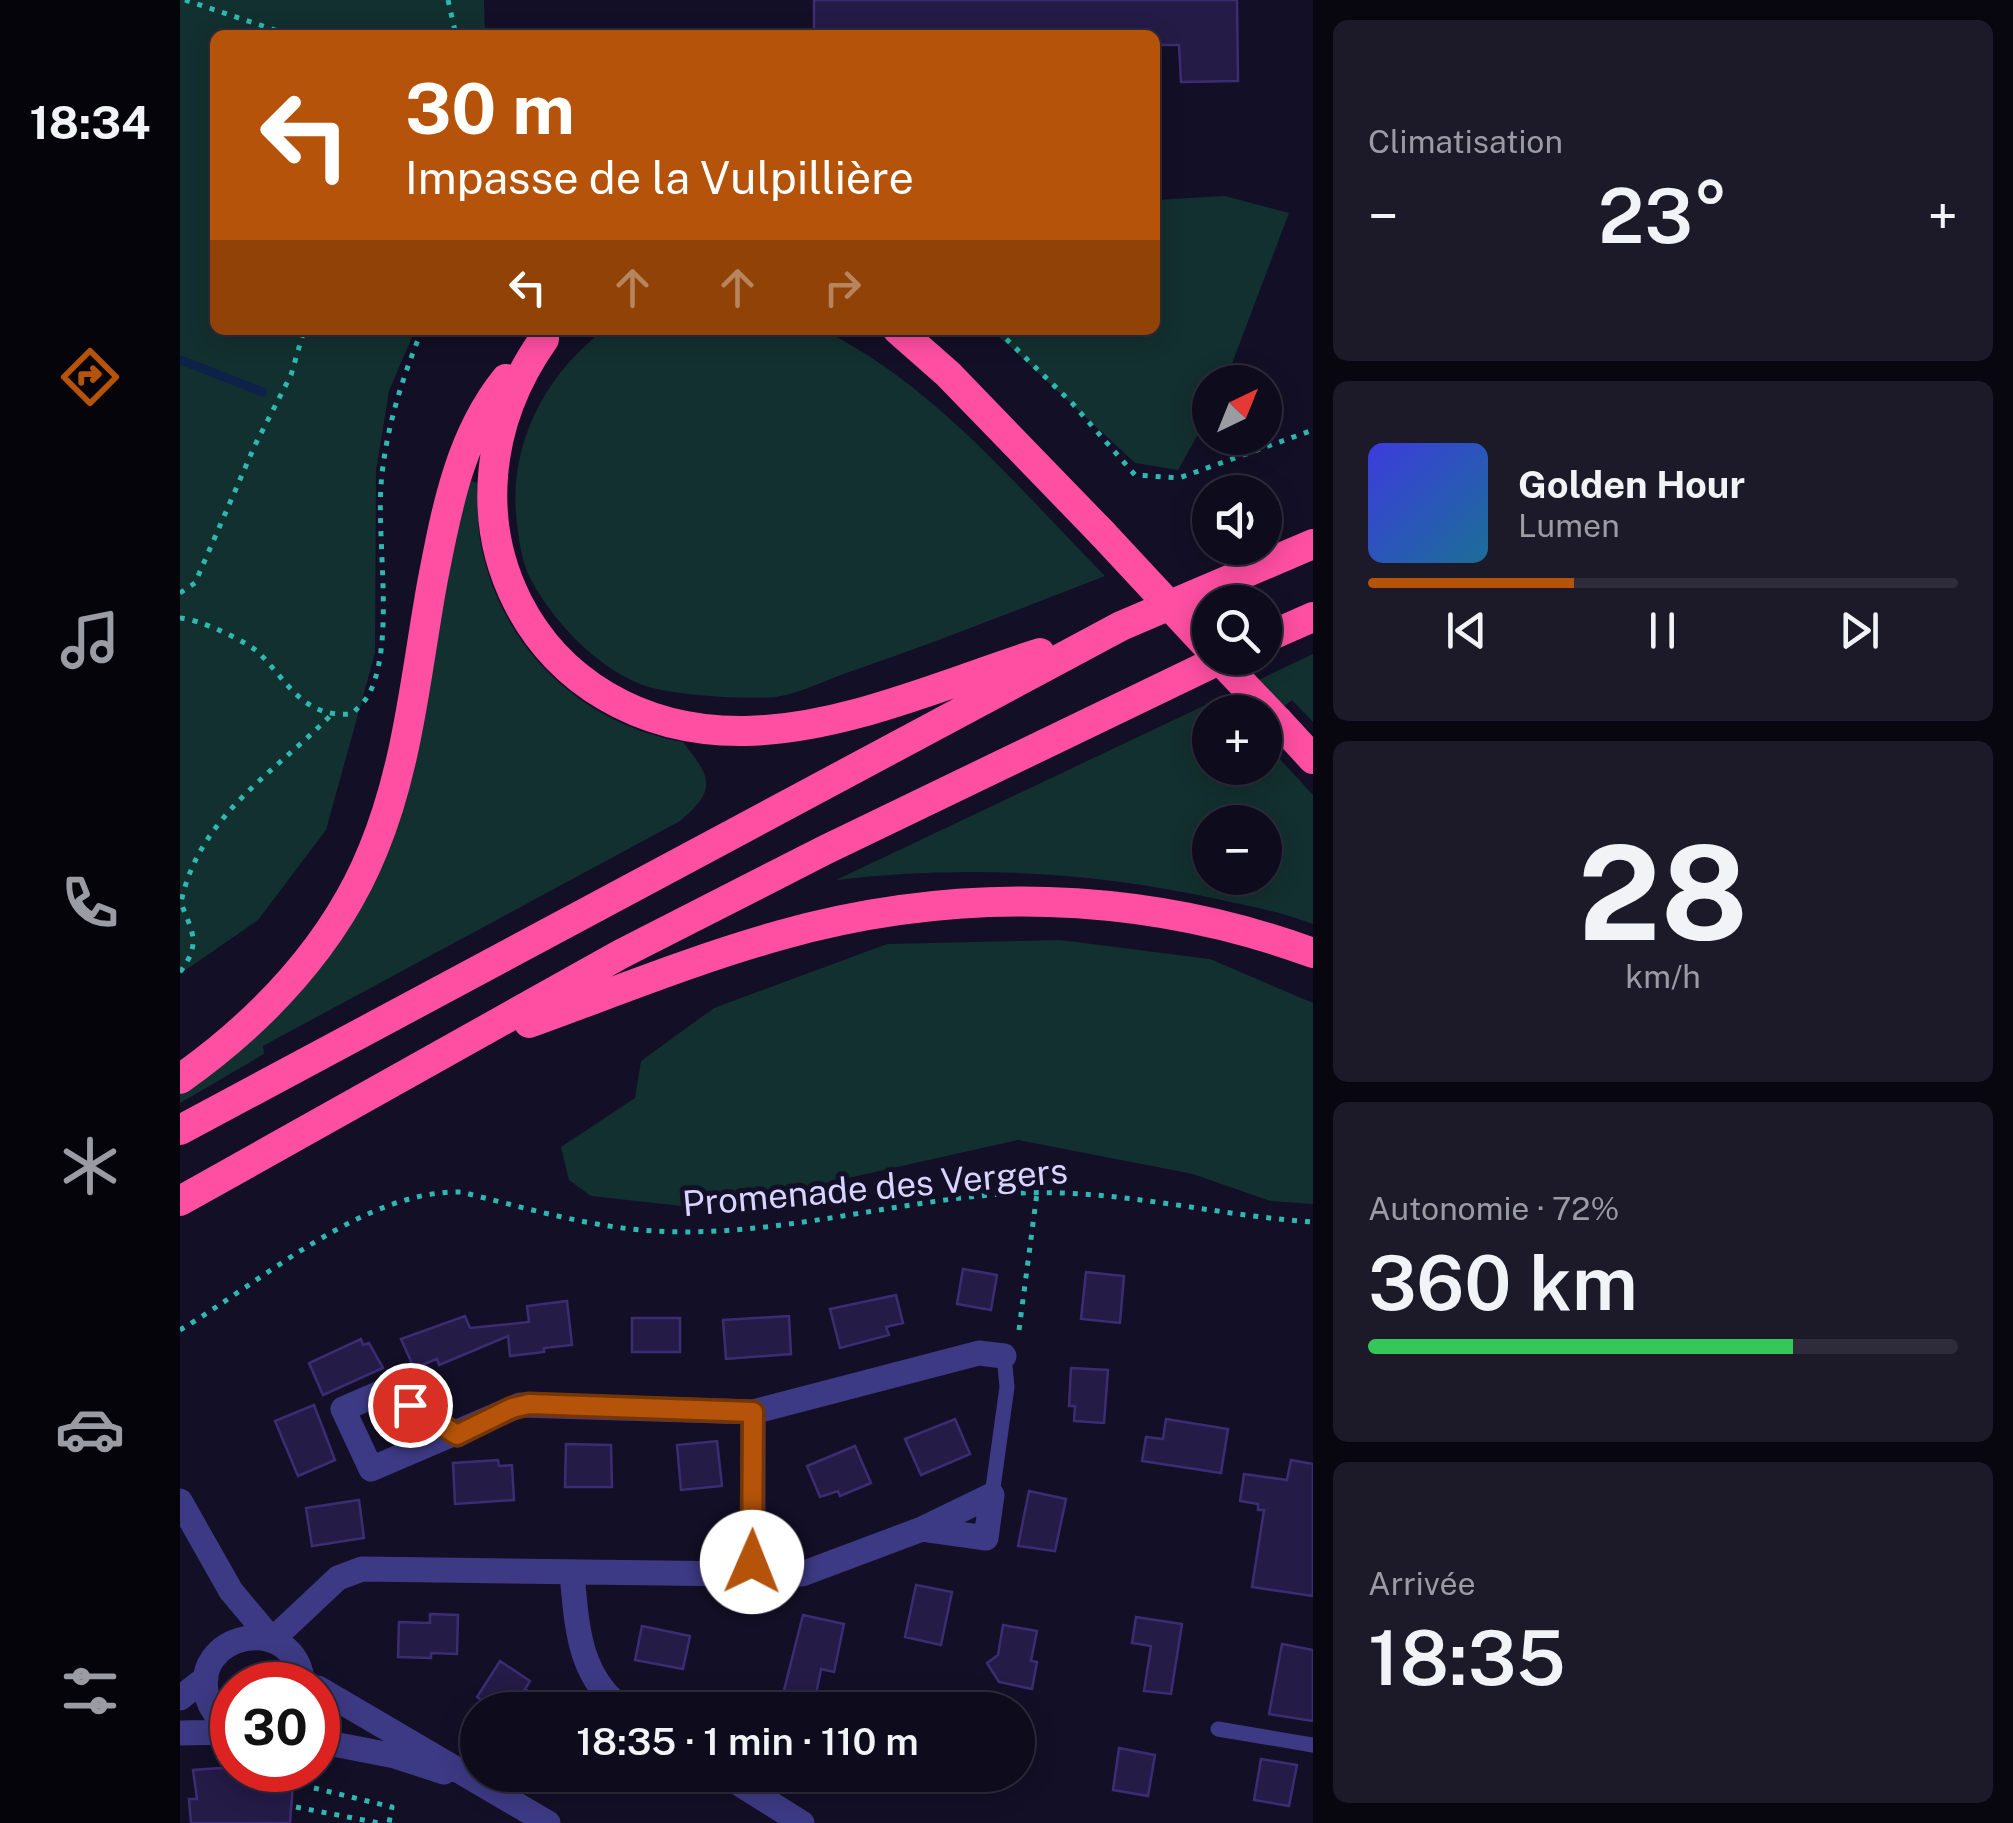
<!DOCTYPE html>
<html lang="fr">
<head>
<meta charset="utf-8">
<style>
  :root { --surface:#0e0b1c; --page:#1c1929; --text:#f1f3f6; --muted:#9b9ba3; --line:#2e2b3b; --accent:#b45309 }
  body { margin:0; font-family:"Public Sans",sans-serif; background:var(--page); color:var(--text); height:100vh; display:flex; flex-direction:column; font-size:38px; white-space:nowrap }
  * { box-sizing:border-box; margin:0 }
  p { font-size:32px; color:var(--muted) }
  .icon { flex:none; width:55px; height:55px; fill:none; stroke:currentColor; stroke-width:2; stroke-linecap:round; stroke-linejoin:round }
  .map { position:relative; flex:1; overflow:hidden }
  .sheet { display:flex; flex-direction:column; gap:20px; padding:20px; background:#08060f; width:700px }
  .sheet>* { flex:none }
  .hud { position:absolute; left:30px; top:30px; width:950px; height:305px; border-radius:15px; box-shadow:0 5px 25px #0003,0 0 0 2px var(--line); background:#b45309; color:#fff; overflow:hidden }
  .needle { width:65px; rotate:43deg }
  .buttons { position:absolute; left:1012px; top:365px; display:grid; gap:20px }
  .buttons a { display:grid; place-items:center; width:90px; height:90px; border-radius:50%; background:var(--surface); box-shadow:0 5px 25px #0003,0 0 0 2px var(--line); font-size:50px }
  .speed { position:absolute; left:30px; top:1662px; display:flex; gap:20px; font-size:50px; font-weight:700; text-align:center }
  .speed>* { display:grid; place-content:center; width:130px; height:130px; border-radius:50%; background:var(--surface); box-shadow:0 5px 25px #0003,0 0 0 2px var(--line); line-height:1 }
  .speed .limit { border:15px solid #d22; background:#fff; color:#111 }
  .pin { position:absolute; display:grid; place-items:center; width:85px; height:85px; color:#fff; margin:-42px; border:5px solid #fff; border-radius:50%; box-shadow:0 2px 10px #0007 }
  .me { position:absolute; width:110px; margin:-55px; rotate:1deg; stroke-linejoin:round; filter:drop-shadow(0 0 8px #0008) }
  .turn { display:flex; align-items:center; gap:35px; height:210px; padding:0 30px; font-size:45px }
  .turn .icon { width:130px; height:130px; stroke-width:2.5 }
  .turn b { display:block; font-size:70px; line-height:85px }
  .lanes { display:flex; align-items:center; height:95px; padding:0 30px; background:#0003; justify-content:center; gap:50px; direction:ltr }
  .lanes .off { opacity:.35 }
  .big { font-size:75px; font-weight:600; line-height:1.1 }
  .sheet .widget { flex:1; display:flex; flex-direction:column; justify-content:center; gap:15px; min-width:0; padding:0 35px; border-radius:15px; background:var(--page) }
  .sheet .dial { align-items:center; gap:0 }
  .dial b { font-size:130px; line-height:1 }
  .song { display:flex; align-items:center; gap:30px }
  .cover { width:120px; height:120px; border-radius:15px; background:linear-gradient(135deg,hsl(240 70% 55%),hsl(200 70% 35%)) }
  .played { height:10px; border-radius:5px; background:linear-gradient(90deg,var(--accent) 35%,var(--line) 35%) }
  .keys { display:flex; justify-content:space-around; direction:ltr }
  .heat { display:flex; justify-content:space-between; align-items:center; font-size:55px; direction:ltr }
  .charge { height:15px; border-radius:8px; background:linear-gradient(90deg,#34c759 72%,var(--line) 0) }
  .trip { position:absolute; left:280px; top:1692px; width:575px; height:100px; border-radius:50px; background:var(--surface); box-shadow:0 5px 25px #0003,0 0 0 2px var(--line); font-weight:600; line-height:100px; text-align:center }
  main { display:flex; flex:1; min-height:0 }
  .dock { display:flex; flex-direction:column; width:180px; justify-content:space-around; align-items:center; background:#06040b; color:var(--muted) }
  .dock .icon { width:70px; height:70px }
  .dock .active { color:var(--accent) }
  .dock b { font-size:45px; color:var(--text) }
  .map>svg:first-child { display:block }
</style>
</head>
<body>
<main>
<nav class="dock">
<b>18:34</b>
<svg class="icon active" aria-label="directions" viewBox="0 0 24 24"><path d="M12 3l9 9-9 9-9-9zM9 14v-3h6M13 9l2 2-2 2"/></svg>
<svg class="icon" aria-label="music" viewBox="0 0 24 24"><path d="M9 18V5l10-2v13"/><circle cx="6" cy="18" r="3"/><circle cx="16" cy="16" r="3"/></svg>
<svg class="icon" aria-label="phone" viewBox="0 0 24 24"><path d="M5 4h4l2 5-3 2q2 4 5 5l2-3 5 2v4C11 20 4 13 5 4z"/></svg>
<svg class="icon" aria-label="climate" viewBox="0 0 24 24"><path d="M12 3v18M4 7l16 10M4 17L20 7"/></svg>
<svg class="icon" aria-label="car" viewBox="0 0 24 24"><path d="M5 17H2v-5l4-1 3-4h7l3 4 3 1v5h-3M9 17h6M6 11h13"/><circle cx="7" cy="17" r="2"/><circle cx="17" cy="17" r="2"/></svg>
<svg class="icon" aria-label="filters" viewBox="0 0 24 24"><path d="M4 7h16M4 17h16"/><circle cx="9" cy="7" r="2"/><circle cx="15" cy="17" r="2"/></svg>
</nav>
<div class="map">
<svg width="1133" height="1823" viewBox="0 0 1133 1823">
  <rect width="100%" height="100%" fill="#130f26"/>
  <path fill="#12302f" fill-rule="evenodd" d="M0,0H304L305,35H35V330H235L209,391L196,471L195,653L146,830L78,920L0,974Z
    M1045,196L1109,213L1045,382H1030V413L998,470L955,463L812,330H975V200Z
    M424,330H643C755,385 839,489 925,576C842,608 759,641 675,670C650,678 622,693 596,697C566,700 486,695 460,684C415,666 374,622 351,580C341,562 338,534 336,514C330,441 367,373 424,330Z
    M289,480L297,483C298,503 297,525 301,545C321,647 400,724 503,742C531,778 538,789 500,821L83,1046L84,1054L0,1103V1092L166,932L258,624Z
    M1133,654V722L1112,700L1085,721V712H1030V768H1085V743L1133,795V924C1102,912 1069,906 1037,899C911,871 783,865 656,880ZM1030,822H1085V878H1030Z
    M880,940L1030,959L1133,1003V1204L1090,1201L1013,1174L838,1140L529,1209L411,1196L389,1180L381,1147L455,1098L461,1061L534,1008L707,944Z"/>
  <g fill="none" stroke-linecap="round" stroke-linejoin="round">
    <path stroke="#0c2248" stroke-width="9" d="M0,360L83,392"/>
  </g>
  <path fill="#241b47" stroke="#3b2d73" stroke-width="2.5" d="M634,0H1057L1058,81L1001,82L999,45H975V35H634Z
    M783,1269L817,1275L811,1310L777,1304Z
    M906,1272L944,1276L940,1323L901,1319Z
    M716,1295L723,1323L706,1327L709,1335L660,1348L650,1309Z
    M387,1301L392,1345L364,1348V1352L330,1356L328,1336L259,1365L257,1359L234,1368L221,1339L285,1316L290,1328L349,1322L347,1306Z
    M609,1316L611,1354L546,1359L543,1320Z
    M452,1318H500V1352H452Z
    M181,1339L183,1345L189,1343L203,1368L143,1395L129,1363Z
    M891,1368L928,1370L924,1423L894,1421L895,1406H889Z
    M134,1405L155,1460L118,1476L95,1421Z
    M775,1419L790,1454L741,1475L725,1439Z
    M986,1419L1048,1429L1041,1473L962,1461L966,1437L983,1439Z
    M537,1441L542,1486L501,1490L497,1445Z
    M386,1444L431,1445L432,1487H385Z
    M675,1446L691,1483L660,1496L658,1491L640,1497L627,1466Z
    M318,1460L319,1466L332,1465L334,1500L275,1504L273,1463Z
    M1111,1460L1133,1464V1596L1072,1587L1084,1510H1078V1504L1060,1501L1064,1474L1107,1480Z
    M849,1491L886,1499L875,1551L838,1546Z
    M179,1500L184,1538L132,1546L126,1508Z
    M736,1585L772,1592L761,1645L725,1637Z
    M250,1614L278,1615L277,1654L251,1653V1658L218,1657L219,1622L250,1623Z
    M623,1615L664,1624L654,1672L641,1669L633,1710H599Z
    M956,1617L1002,1624L991,1694L964,1691L971,1646L952,1643Z
    M823,1625L857,1631L851,1661L857,1662L852,1689L819,1682L807,1663L818,1655Z
    M462,1626L510,1636L503,1669L455,1660Z
    M1102,1644L1133,1650V1721L1089,1714Z
    M320,1661L350,1681L345,1689L378,1710H316L297,1697Z
    M939,1748L975,1755L968,1796L933,1790Z
    M1081,1759L1117,1765L1109,1806L1074,1800Z
    M40,1768L106,1770L105,1784H113L110,1823H11L9,1799H17L13,1770Z"/>
  <g fill="none" stroke-linecap="round" stroke-linejoin="round">
    <path stroke="#2fb8b0" stroke-width="5" stroke-dasharray="5 8" stroke-linecap="butt" d="M5,0L110,35
      M268,0L276,35
      M817,330L892,403L955,475L999,478L1133,430
      M0,593L15,583L75,445L111,375L124,330
      M0,618C16,618 67,641 79,653C109,683 123,718 172,714C179,706 188,699 191,690C214,638 197,544 201,485C205,432 222,378 242,330
      M0,972C22,943 12,932 1,903C18,817 93,774 151,715
      M0,1330C81,1282 184,1190 281,1192C342,1207 413,1228 475,1231C591,1238 708,1202 823,1194C930,1186 1028,1215 1133,1222
      M839,1330L857,1193
      M134,1788L212,1807L209,1823
      M116,1807L199,1823"/>
    <path stroke="#3d3a85" stroke-width="15" d="M812,1495L827,1387L824,1356
      M1038,1729L1133,1745"/>
    <path stroke="#3d3a85" stroke-width="25" d="M277,1435L207,1390L163,1409L191,1469L340,1405L573,1412L799,1353L824,1356
      M0,1501L51,1591L92,1640L158,1578L182,1569L559,1574L569,1568L573,1556V1412
      M569,1568L599,1575L622,1574L742,1529L806,1538L812,1495L742,1529
      M392,1574C397,1625 398,1678 445,1710
      M138,1688L368,1823
      M0,1698L26,1678
      M52,1728C41,1722 32,1711 28,1699C7,1634 116,1608 123,1685
      M0,1733L52,1732
      M138,1741L215,1756L264,1772
      M545,1775L622,1823"/>
    <path stroke="#ff4fa3" stroke-width="30" d="M718,330L768,374L922,533
      M364,339C241,513 349,735 566,731C665,729 766,683 860,653
      M1085,638L1133,617
      M1098,721L1133,759
      M349,1023C432,993 515,959 601,935C776,886 962,890 1133,953
      M0,1079C82,1021 155,944 193,850C228,766 236,673 252,584C266,512 279,437 326,379
      M0,1130L941,626L1133,544
      M0,1201L441,954L645,850L1043,658"/>
    <path stroke="#ff4fa3" stroke-width="30" d="M922,533L1030,649
      M1038,658L1098,721"/>
  </g>
  <g fill="none" stroke-linecap="round" stroke-linejoin="round">
    <defs>
      <path id="route" d="M230,1405L277,1435L332,1408L349,1404L573,1412L572,1562"/>
    </defs>
    <use href="#route" stroke="#753606" stroke-width="25"/>
    <use href="#route" stroke="#b45309" stroke-width="18"/>
  </g>
  <g text-anchor="middle" dominant-baseline="central" stroke-width="10" stroke-linejoin="round" paint-order="stroke">
    <g font-size="35" fill="#d9d4ff" stroke="#130f26">
      <text transform="translate(695 1187) rotate(-5)">Promenade des Vergers</text>
    </g>
  </g>
</svg>
<div class="buttons">
<a><svg class="needle" viewBox="-14 -14 28 28"><path d="M0-13l5 13h-10z" fill="#e53935"/><path d="M0 13l5-13h-10z" fill="#9b9ba3"/></svg></a>
<a><svg class="icon" aria-label="sound" viewBox="0 0 24 24"><path d="M4 9h4l5-4v14l-5-4H4zM17 9q2 3 0 6"/></svg></a>
<a><svg class="icon" aria-label="search" viewBox="0 0 24 24"><circle cx="10" cy="10" r="6"/><path d="M15 15l6 6"/></svg></a>
<a>+</a>
<a>−</a>
</div>
<div class="speed"><div class="limit">30</div></div>
<div class="pin" style="left:230px;top:1405px;background:#d93025"><svg class="icon" aria-label="arrive" viewBox="0 0 24 24"><path d="M6 21V4h12l-3 4 3 4H6"/></svg></div>
<svg class="me" style="left:572px;top:1562px" viewBox="-20 -20 40 40"><circle r="19" fill="#fff"/><path d="M0-13L10 11 0 6-10 11z" fill="#b45309"/></svg>
<div class="trip">18:35 · 1 min · 110 m</div>
<div class="hud">
<div class="turn"><svg class="icon" aria-label="left" viewBox="0 0 24 24"><path d="M17 20v-9H6M10 6l-5 5 5 5"/></svg><div><b>30 m</b>Impasse de la Vulpillière</div></div>
<div class="lanes"><svg class="icon" aria-label="left" viewBox="0 0 24 24"><path d="M17 20v-9H6M10 6l-5 5 5 5"/></svg><svg class="icon off" aria-label="ahead" viewBox="0 0 24 24"><path d="M12 20V5M6 11l6-6 6 6"/></svg><svg class="icon off" aria-label="ahead" viewBox="0 0 24 24"><path d="M12 20V5M6 11l6-6 6 6"/></svg><svg class="icon off" aria-label="right" viewBox="0 0 24 24"><path d="M7 20v-9h11M14 6l5 5-5 5"/></svg></div>
</div>
</div>
<section class="sheet">
<div class="widget"><p>Climatisation</p>
<div class="heat"><a>−</a><b class="big">23°</b><a>+</a></div>
</div>
<div class="widget">
<div class="song"><i class="cover"></i><div><b>Golden Hour</b><p>Lumen</p></div></div>
<div class="played"></div>
<div class="keys"><svg class="icon" aria-label="previous" viewBox="0 0 24 24"><path d="M18 5L8 12l10 7zM5 5v14"/></svg><svg class="icon" aria-label="pause" viewBox="0 0 24 24"><path d="M8 5v14M16 5v14"/></svg><svg class="icon" aria-label="next" viewBox="0 0 24 24"><path d="M6 5l10 7-10 7zM19 5v14"/></svg></div>
</div>
<div class="widget dial"><b>28</b><p>km/h</p></div>
<div class="widget"><p>Autonomie · 72%</p><b class="big">360 km</b><div class="charge"></div></div>
<div class="widget"><p>Arrivée</p><b class="big">18:35</b></div>
</section>
</main>
</body>
</html>
